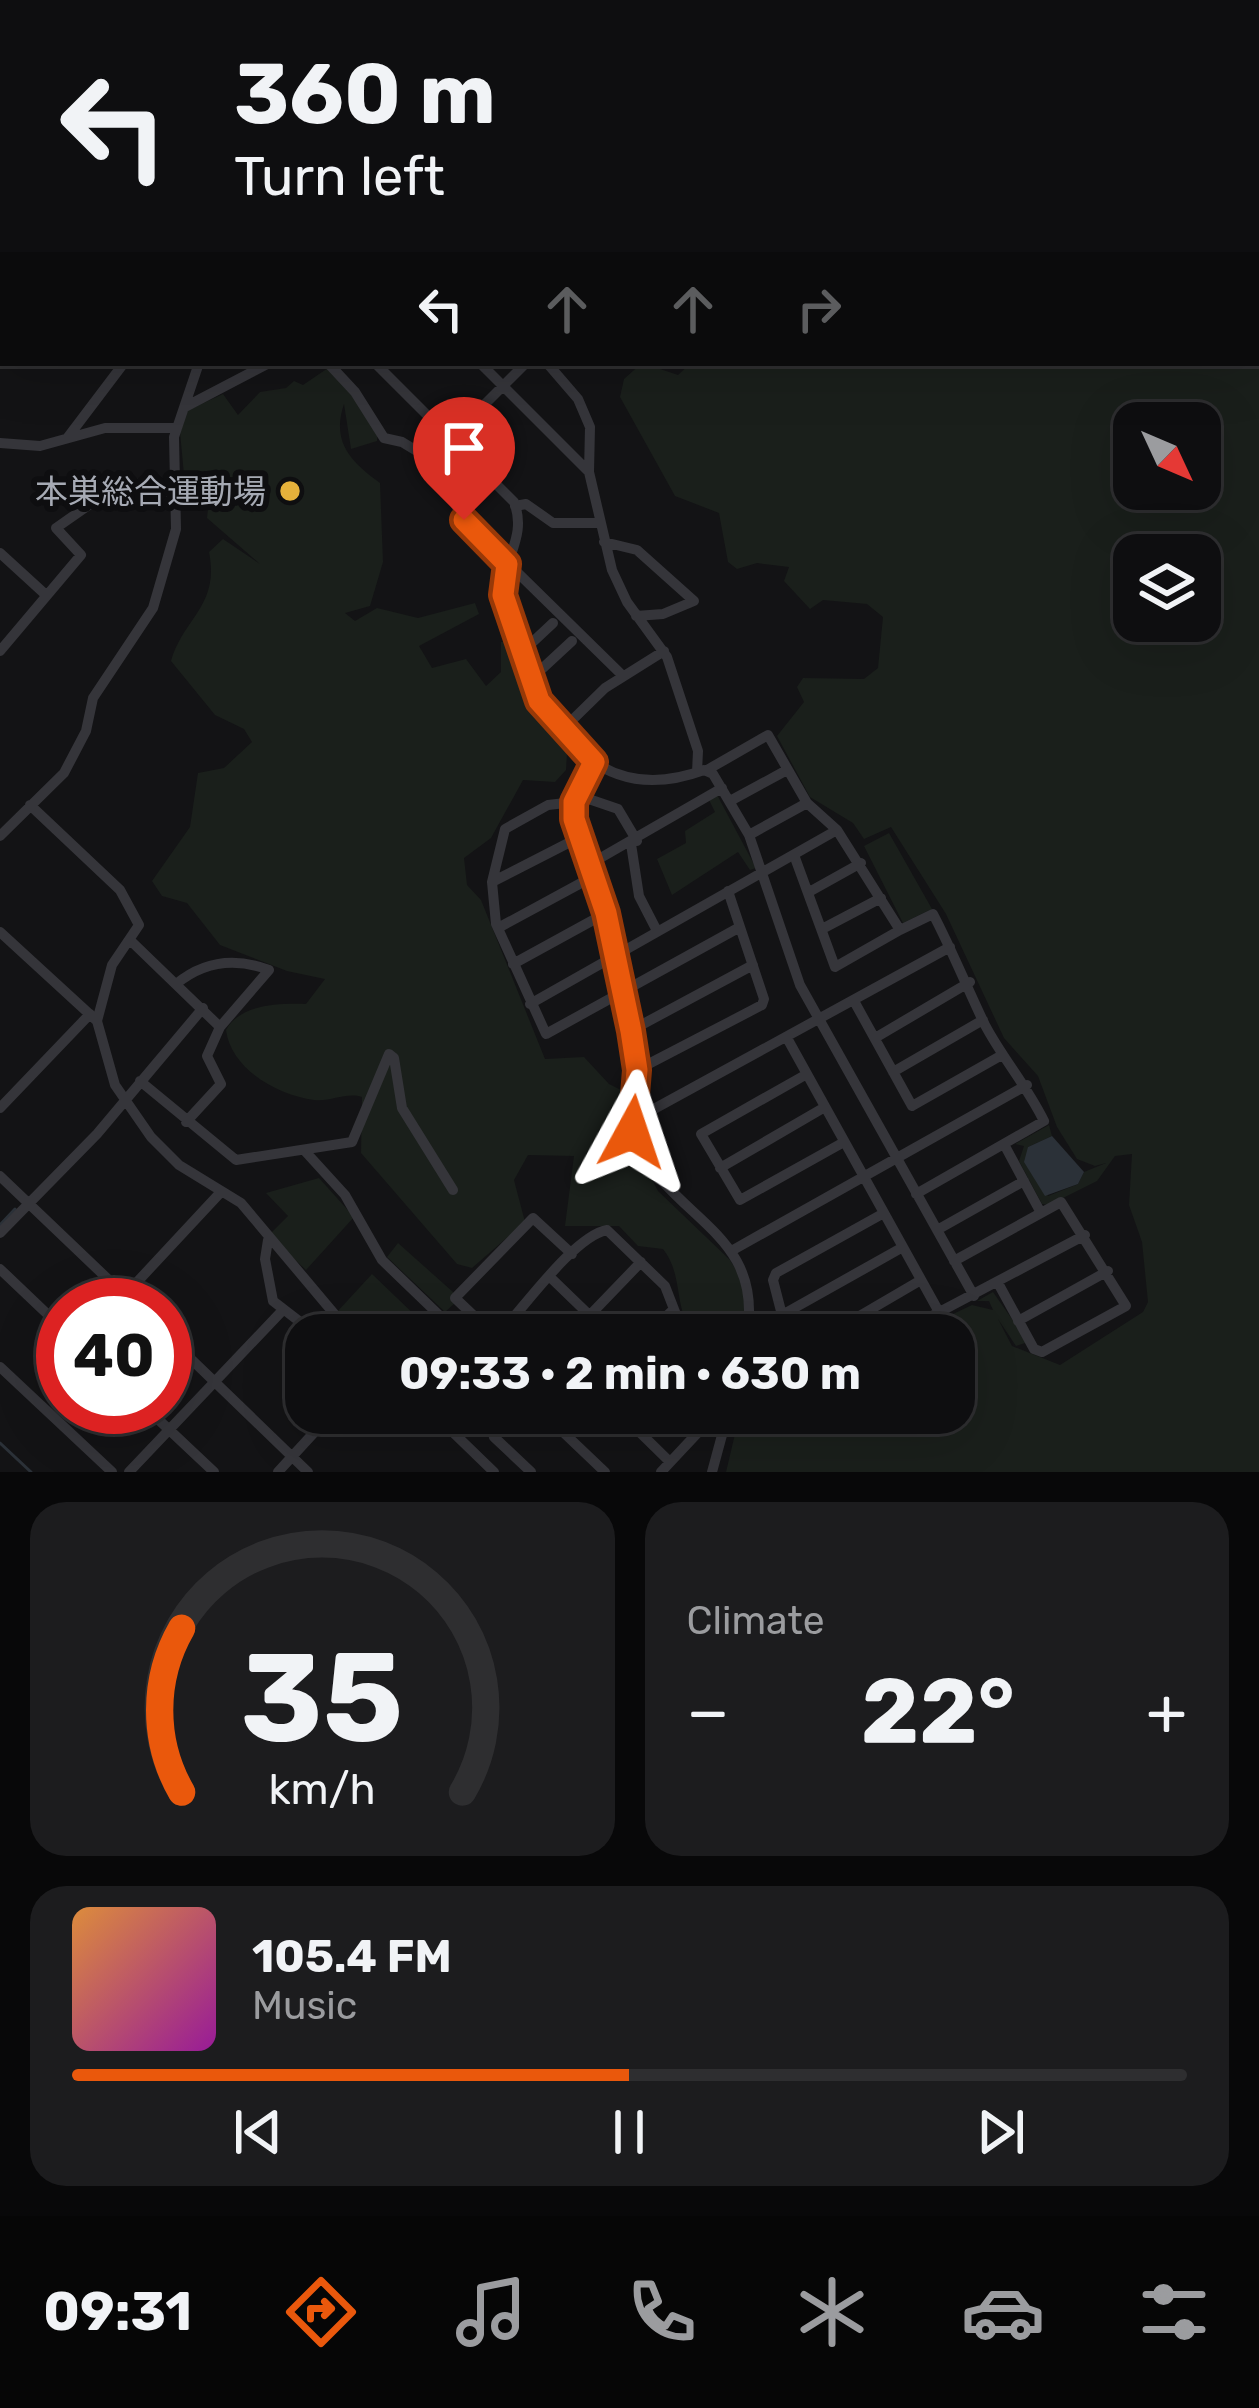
<!DOCTYPE html>
<html lang="en">
<head>
<meta charset="utf-8">
<style>
  :root { --surface:#0e0e10; --page:#1c1c1e; --text:#f1f3f6; --muted:#9b9c9f; --line:#2e2e30; --accent:#ea580c }
  body { margin:0; font-family:Rubik,"Noto Sans JP",sans-serif; background:var(--page); color:var(--text); height:100vh; display:flex; flex-direction:column; font-size:45px; white-space:nowrap }
  * { box-sizing:border-box; margin:0 }
  p { font-size:39px; color:var(--muted) }
  .icon { flex:none; width:66px; height:66px; fill:none; stroke:currentColor; stroke-width:2; stroke-linecap:round; stroke-linejoin:round }
  .map { position:relative; height:1472px; overflow:hidden }
  .details { display:flex; flex-direction:column; gap:30px; padding:30px; background:#080809; flex:1 }
  .details>* { flex:none }
  .banner { position:absolute; left:0px; top:0px; width:1260px; height:366px; box-shadow:0 12px 48px #0002,0 0 0 3px var(--line); background:#0e0e10; color:var(--text); overflow:hidden }
  .needle { width:78px; rotate:134deg }
  .controls { position:absolute; left:1113px; top:402px; display:grid; gap:24px }
  .controls a { display:grid; place-items:center; width:108px; height:108px; border-radius:24px; background:var(--surface); box-shadow:0 12px 48px #0002,0 0 0 3px var(--line); font-size:60px }
  .speed { position:absolute; left:36px; top:1278px; display:flex; gap:24px; font-size:60px; font-weight:700; text-align:center }
  .speed>* { display:grid; place-content:center; width:156px; height:156px; border-radius:50%; background:var(--surface); box-shadow:0 12px 48px #0002,0 0 0 3px var(--line); line-height:1 }
  .speed .limit { border:18px solid #d22; background:#fff; color:#111 }
  .pin { position:absolute; display:grid; place-items:center; width:102px; height:102px; color:#fff; margin:-123px -51px; border-radius:50% 50% 50% 0; rotate:-45deg; box-shadow:0 0 12px #0007 }
  .pin .icon { rotate:45deg }
  .me { position:absolute; width:132px; margin:-66px; rotate:5deg; stroke-linejoin:round; filter:drop-shadow(0 0 9px #0008) }
  .turn { display:flex; align-items:center; gap:42px; height:252px; padding:0 36px; font-size:54px }
  .turn .icon { width:156px; height:156px; stroke-width:2.5 }
  .turn b { display:block; font-size:84px; line-height:102px }
  .lanes { display:flex; align-items:center; height:114px; padding:0 36px; background:#0003; justify-content:center; gap:60px; direction:ltr }
  .lanes .off { opacity:.35 }
  .big { font-size:90px; font-weight:700; line-height:1.1 }
  .details .tile { flex:1; display:flex; flex-direction:column; justify-content:center; gap:18px; min-width:0; padding:0 42px; border-radius:36px; background:var(--page) }
  .details .dial { align-items:center; gap:0 }
  .dial svg { height:312px; overflow:visible; fill:none; stroke:var(--line); stroke-width:7; stroke-linecap:round; text-anchor:middle }
  .dial text { fill:var(--text); stroke:none }
  .song { display:flex; align-items:center; gap:36px }
  .cover { width:144px; height:144px; border-radius:18px; background:linear-gradient(135deg,hsl(30 70% 55%),hsl(300 70% 35%)) }
  .played { height:12px; border-radius:6px; background:linear-gradient(90deg,var(--accent) 50%,var(--line) 50%) }
  .keys { display:flex; justify-content:space-around; direction:ltr }
  .heat { display:flex; justify-content:space-between; align-items:center; font-size:66px; direction:ltr }
  .details .tiles { flex:1; display:grid; gap:30px; grid-template-columns:1fr 1fr }
  .tile:last-child { grid-column:span 2 }
  .trip { position:absolute; left:285px; top:1314px; width:690px; height:120px; border-radius:36px; background:var(--surface); box-shadow:0 12px 48px #0002,0 0 0 3px var(--line); font-weight:700; line-height:120px; text-align:center }
  .menu { display:flex; height:192px; justify-content:space-around; align-items:center; background:#060606; color:var(--muted) }
  .menu .icon { width:84px; height:84px }
  .menu .current { color:var(--accent) }
  .menu b { font-size:54px; color:var(--text) }
  .map>svg:first-child { display:block }
</style>
</head>
<body>
<div class="map">
<svg width="1259" height="1472" viewBox="0 0 1259 1472">
  <rect width="100%" height="100%" fill="#131315"/>
  <path fill="#1a1f1b" fill-rule="evenodd" d="M802,0H1259V1472H726L740,1413H954V1335H909L972,1305L993,1310L989,1301H977L993,1292L1028,1342L1016,1346L998,1319L1012,1346L1060,1365L1143,1312L1148,1302L1142,1242L1129,1205L1132,1154L1115,1156L1097,1181L1049,1205L1042,1204L1019,1161L1024,1146L1015,1144L1049,1125L1052,1136L1028,1147L1048,1196L1078,1184L1084,1172L1106,1163L1095,1166L1077,1159L1057,1127L1038,1076L1004,1038L946,914L891,827L864,839L853,823L810,797L777,736L804,702L797,687L803,678L864,679L878,668L883,617L867,604L823,600L810,609L784,581L789,567L757,563L737,569L728,562L719,513L675,496L620,397L624,379L642,363L678,375L691,363H1257V3ZM1134,423H1200V489H1134ZM1134,555H1200V621H1134Z
    M331,366L378,428L377,441L351,449L344,404C331,442 351,462 380,483L383,562L370,606L345,613L355,621L377,608L418,618L475,603L479,614L419,646L432,668L466,659L486,686L501,672V642L513,640L537,709L567,753L566,770L555,782L523,780L491,838L464,858L467,885L481,900L545,1059L584,1057L609,1084L627,1093L631,1139L658,1191L730,1260L745,1284L744,1335L691,1330C674,1306 683,1274 663,1249L638,1246L619,1226H565L574,1156L528,1155L514,1180L525,1222L472,1268L457,1264L361,1153L362,1097C346,1092 331,1102 314,1100C277,1095 231,1069 226,1030C240,1004 279,1003 306,1004L325,979L287,971L220,945L187,903L162,896L152,881L190,827L198,773L224,768L252,742L244,729L215,715L171,661C183,618 220,606 209,552L223,539L260,564L207,518L209,500L184,475L180,432L188,410L223,394L238,415L260,392L286,388L294,381L303,385Z
    M715,791L756,868L750,870L738,852L672,895L657,859L686,843L685,831L715,812L707,796Z
    M889,833L932,909L903,923L864,846Z
    M319,1178L354,1217L306,1270L269,1235L288,1216L266,1193Z
    M398,1243L453,1292L455,1303L445,1312L387,1257Z
    M372,1274L421,1321L408,1335H357L336,1313Z"/>
  <path fill="#2b3138" d="M1052,1136L1084,1172L1078,1184L1045,1196L1024,1162L1028,1147Z"/>
  <g fill="none" stroke-linecap="round" stroke-linejoin="round">
    <path stroke="#2b3138" stroke-width="3" d="M0,1225L15,1209
      M0,1443L31,1472"/>
    <path stroke="#35353a" stroke-width="10" d="M13,0L14,3
      M158,0L161,3
      M415,0L418,3
      M137,3L140,0
      M296,3L299,0
      M400,3L403,0
      M0,151L3,148
      M0,176L3,179
      M0,326L3,323
      M328,363L355,392L384,438L402,442L430,459L464,520L622,675
      M375,363L514,502C528,538 501,560 503,595C529,694 579,816 704,770L713,774L749,835L800,985L974,1296
      M480,363L589,472
      M547,363L578,399L590,427L589,472L612,570L627,602L667,657L698,751L697,772
      M185,407L269,363
      M68,437L124,363
      M0,443L40,446L105,428H176
      M430,459L526,363
      M515,506L526,504L553,523H600
      M604,542L637,550L694,601L663,614L636,616
      M0,553L46,595
      M0,651L81,555L56,528L126,479L177,501
      M522,652L553,623
      M531,679L572,641
      M561,731L605,688L664,651
      M594,762C585,776 573,795 574,813C575,842 595,872 603,900C616,947 624,997 633,1045C638,1076 624,1117 638,1145C675,1221 764,1233 747,1335
      M707,770L768,735L807,803L837,830
      M577,795L618,809L637,841
      M730,801L787,770
      M30,805L120,890L139,925L112,965L97,1021
      M749,835L807,803
      M0,836L64,773L86,731L93,698L153,608L176,529L174,437L199,363
      M580,837L492,882L496,924L546,1034L740,927
      M631,844L639,896L656,929
      M794,855L835,967L900,930
      M590,864L722,788
      M492,882L505,829L548,805L574,802
      M809,892L861,863
      M498,928L594,876
      M822,929L881,898
      M0,932L97,1021L115,1085L151,1137L179,1165L241,1203L352,1335
      M132,942L220,1027
      M513,964L606,913
      M176,984C204,961 235,957 269,970L220,1027L207,1056L221,1084L186,1122
      M854,1001L912,1106L1002,1055
      M530,1004L837,830L900,930L933,914C952,950 967,988 985,1025C1003,1059 1027,1086 1044,1121L916,1194
      M630,1031L753,965
      M787,1038L939,1312
      M875,1038L970,982
      M637,1070L762,1005L764,999L728,891
      M893,1072L983,1020
      M807,1074L701,1134L740,1200L844,1142
      M140,1081L236,1160L352,1142L389,1054L394,1058L402,1108L453,1190
      M0,1108L90,1014
      M632,1121L950,947
      M1005,1146L1041,1213
      M304,1150L345,1195L382,1260L439,1315L441,1328
      M720,1168L825,1107
      M0,1176L135,1305
      M937,1230L1024,1181
      M0,1233L97,1134L203,1008
      M268,1240L265,1259L273,1301L317,1335
      M733,1250L1027,1085
      M954,1261L1061,1202L1126,1306L1042,1352L1034,1349L998,1283
      M0,1269L63,1329
      M551,1278L610,1335
      M125,1295L220,1193
      M590,1315L641,1262
      M782,1315L773,1280L776,1273L884,1213
      M517,1316L538,1335
      M1018,1321L1108,1271
      M165,1334L308,1472
      M414,1335L441,1328L461,1335
      M494,1335L455,1298L533,1218L572,1254
      M498,1335C523,1309 574,1236 607,1230L665,1286L684,1335
      M646,1335L672,1311
      M786,1335L782,1315L903,1247
      M827,1335L921,1280
      M896,1335L1085,1235
      M0,1367L112,1472
      M145,1407L214,1472
      M433,1413L494,1472
      M509,1413L494,1437L531,1472
      M543,1413L605,1472
      M620,1413L670,1462
      M129,1472L281,1312
      M278,1472L332,1413
      M661,1472L704,1426L691,1413
      M712,1472L728,1413"/>
  </g>
  <g fill="none" stroke-linecap="round" stroke-linejoin="round">
    <defs>
      <path id="route" d="M464,520L507,564L503,595L539,701L594,762L574,802V819L606,913L631,1031L637,1070L632,1132"/>
    </defs>
    <use href="#route" stroke="#983908" stroke-width="30"/>
    <use href="#route" stroke="#ea580c" stroke-width="21"/>
  </g>
  <circle fill="#e5b13b" stroke="#0e0e10" stroke-width="4.5" cx="290" cy="491" r="12"/>
  <g text-anchor="middle" dominant-baseline="central" stroke-width="12" stroke-linejoin="round" paint-order="stroke">
    <g font-size="33" fill="#a6aab4" stroke="#0e0e10" text-anchor="end">
      <text x="266" y="491">本巣総合運動場</text>
    </g>
  </g>
</svg>
<div class="controls">
<a><svg class="needle" viewBox="-14 -14 28 28"><path d="M0-13l5 13h-10z" fill="#e53935"/><path d="M0 13l5-13h-10z" fill="#9b9c9f"/></svg></a>
<a><svg class="icon" aria-label="layers" viewBox="0 0 24 24"><path d="M12 4l9 5-9 5-9-5zM3 14l9 5 9-5"/></svg></a>
</div>
<div class="speed"><div class="limit">40</div></div>
<div class="pin" style="left:464px;top:520px;background:#d93025"><svg class="icon" aria-label="arrive" viewBox="0 0 24 24"><path d="M6 21V4h12l-3 4 3 4H6"/></svg></div>
<svg class="me" style="left:632px;top:1132px" viewBox="-20 -20 40 40"><path d="M0-17L14 15 0 8-14 15z" fill="#ea580c" stroke="#fff" stroke-width="4"/></svg>
<div class="trip">09:33 · 2 min · 630 m</div>
<div class="banner">
<div class="turn"><svg class="icon" aria-label="left" viewBox="0 0 24 24"><path d="M17 20v-9H6M10 6l-5 5 5 5"/></svg><div><b>360 m</b>Turn left</div></div>
<div class="lanes"><svg class="icon" aria-label="left" viewBox="0 0 24 24"><path d="M17 20v-9H6M10 6l-5 5 5 5"/></svg><svg class="icon off" aria-label="ahead" viewBox="0 0 24 24"><path d="M12 20V5M6 11l6-6 6 6"/></svg><svg class="icon off" aria-label="ahead" viewBox="0 0 24 24"><path d="M12 20V5M6 11l6-6 6 6"/></svg><svg class="icon off" aria-label="right" viewBox="0 0 24 24"><path d="M7 20v-9h11M14 6l5 5-5 5"/></svg></div>
</div>
</div>
<section class="details">
<div class="tiles">
<div class="tile dial"><svg viewBox="0 0 100 80">
<path d="M14 69A42 42 0 1 1 86 69"/>
<path d="M14 69A42 42 0 0 1 14 27" stroke="#ea580c"/>
<text x="50" y="56" font-size="32" font-weight="700">35</text>
<text x="50" y="72" font-size="11">km/h</text>
</svg></div>
<div class="tile"><p>Climate</p>
<div class="heat"><a>−</a><b class="big">22°</b><a>+</a></div>
</div>
<div class="tile">
<div class="song"><i class="cover"></i><div><b>105.4 FM</b><p>Music</p></div></div>
<div class="played"></div>
<div class="keys"><svg class="icon" aria-label="previous" viewBox="0 0 24 24"><path d="M18 5L8 12l10 7zM5 5v14"/></svg><svg class="icon" aria-label="pause" viewBox="0 0 24 24"><path d="M8 5v14M16 5v14"/></svg><svg class="icon" aria-label="next" viewBox="0 0 24 24"><path d="M6 5l10 7-10 7zM19 5v14"/></svg></div>
</div>
</div>
</section>
<nav class="menu">
<b>09:31</b>
<svg class="icon current" aria-label="directions" viewBox="0 0 24 24"><path d="M12 3l9 9-9 9-9-9zM9 14v-3h6M13 9l2 2-2 2"/></svg>
<svg class="icon" aria-label="music" viewBox="0 0 24 24"><path d="M9 18V5l10-2v13"/><circle cx="6" cy="18" r="3"/><circle cx="16" cy="16" r="3"/></svg>
<svg class="icon" aria-label="phone" viewBox="0 0 24 24"><path d="M5 4h4l2 5-3 2q2 4 5 5l2-3 5 2v4C11 20 4 13 5 4z"/></svg>
<svg class="icon" aria-label="climate" viewBox="0 0 24 24"><path d="M12 3v18M4 7l16 10M4 17L20 7"/></svg>
<svg class="icon" aria-label="car" viewBox="0 0 24 24"><path d="M5 17H2v-5l4-1 3-4h7l3 4 3 1v5h-3M9 17h6M6 11h13"/><circle cx="7" cy="17" r="2"/><circle cx="17" cy="17" r="2"/></svg>
<svg class="icon" aria-label="filters" viewBox="0 0 24 24"><path d="M4 7h16M4 17h16"/><circle cx="9" cy="7" r="2"/><circle cx="15" cy="17" r="2"/></svg>
</nav>
</body>
</html>
